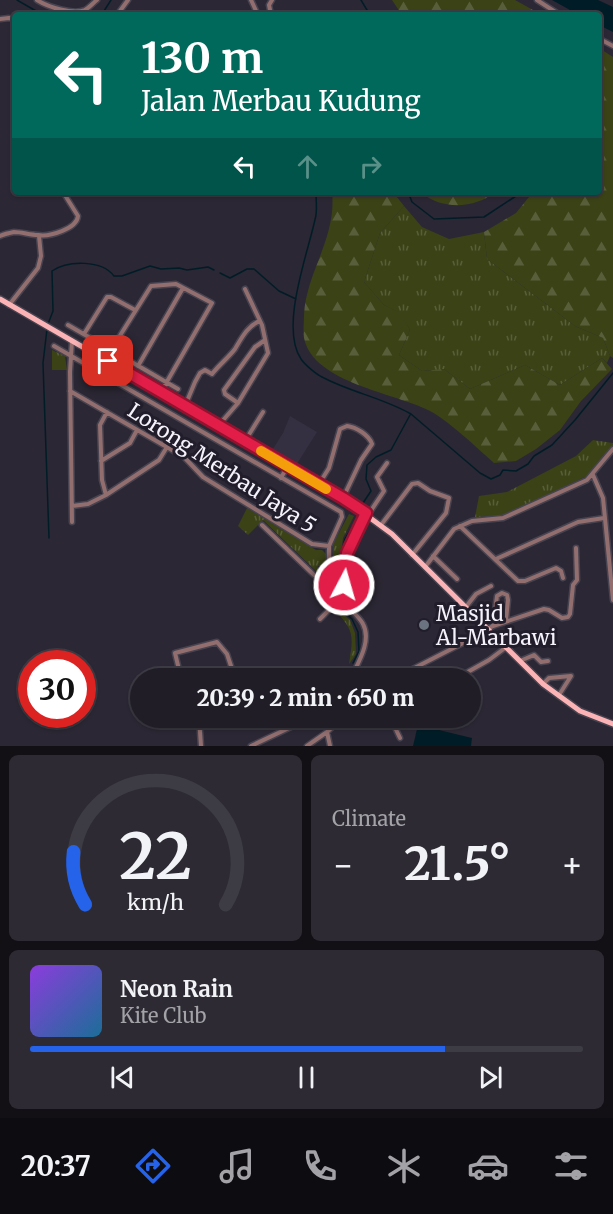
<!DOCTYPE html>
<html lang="en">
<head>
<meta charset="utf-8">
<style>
  :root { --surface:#201d27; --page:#2d2a33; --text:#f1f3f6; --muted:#a2a2a7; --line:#3d3b44; --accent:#2563eb }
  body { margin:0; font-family:Merriweather,serif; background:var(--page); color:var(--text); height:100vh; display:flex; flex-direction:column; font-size:22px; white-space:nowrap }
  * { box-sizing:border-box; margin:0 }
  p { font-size:20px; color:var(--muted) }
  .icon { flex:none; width:33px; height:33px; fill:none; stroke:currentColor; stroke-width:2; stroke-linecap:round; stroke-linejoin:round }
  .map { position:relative; height:746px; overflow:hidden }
  .details { display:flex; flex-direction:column; gap:9px; padding:9px; background:#121015; flex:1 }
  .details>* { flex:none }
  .top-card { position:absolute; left:12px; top:12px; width:590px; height:183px; border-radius:6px; box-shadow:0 2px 4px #0004,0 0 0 2px var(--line); background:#00695c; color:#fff; overflow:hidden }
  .speed { position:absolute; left:18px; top:650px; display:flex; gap:12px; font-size:30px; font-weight:700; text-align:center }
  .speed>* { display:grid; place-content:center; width:78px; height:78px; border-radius:50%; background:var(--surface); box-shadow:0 2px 4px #0004,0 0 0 2px var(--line); line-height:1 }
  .speed .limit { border:9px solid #d22; background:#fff; color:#111 }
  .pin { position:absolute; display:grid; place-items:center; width:51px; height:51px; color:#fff; margin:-26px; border-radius:12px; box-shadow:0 3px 9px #0006 }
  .me { position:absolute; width:66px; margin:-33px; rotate:6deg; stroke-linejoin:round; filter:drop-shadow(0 0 4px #0008) }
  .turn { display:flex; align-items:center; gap:21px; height:126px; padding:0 30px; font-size:27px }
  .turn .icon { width:78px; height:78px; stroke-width:2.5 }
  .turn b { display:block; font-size:42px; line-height:51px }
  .lanes { display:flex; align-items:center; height:57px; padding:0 30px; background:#0003; justify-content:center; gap:30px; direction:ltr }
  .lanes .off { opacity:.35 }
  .big { font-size:45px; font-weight:800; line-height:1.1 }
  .details .card { flex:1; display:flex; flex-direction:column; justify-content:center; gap:9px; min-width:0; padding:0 21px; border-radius:9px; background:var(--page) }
  .details .dial { align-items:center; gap:0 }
  .dial svg { height:156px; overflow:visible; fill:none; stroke:var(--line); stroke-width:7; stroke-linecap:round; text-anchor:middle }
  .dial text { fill:var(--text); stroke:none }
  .song { display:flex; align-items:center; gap:18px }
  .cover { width:72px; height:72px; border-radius:9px; background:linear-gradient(135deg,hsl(270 70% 55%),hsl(200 70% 35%)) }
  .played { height:6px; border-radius:3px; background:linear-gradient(90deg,var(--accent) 75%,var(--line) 75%) }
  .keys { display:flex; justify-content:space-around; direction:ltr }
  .heat { display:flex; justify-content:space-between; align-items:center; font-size:33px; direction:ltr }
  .details .tiles { flex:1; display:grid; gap:9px; grid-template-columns:1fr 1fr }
  .card:last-child { grid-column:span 2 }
  .trip { position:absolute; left:130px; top:668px; width:351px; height:60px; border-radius:30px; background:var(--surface); box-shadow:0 2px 4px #0004,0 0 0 2px var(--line); font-weight:800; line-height:60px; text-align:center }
  .menu { display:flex; height:96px; justify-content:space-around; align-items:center; background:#0d0c10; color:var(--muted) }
  .menu .icon { width:42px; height:42px }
  .menu .active { color:var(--accent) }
  .menu b { font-size:27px; color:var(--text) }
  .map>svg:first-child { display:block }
</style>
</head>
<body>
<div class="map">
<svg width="613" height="746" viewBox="0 0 613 746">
  <defs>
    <pattern id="grass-tufts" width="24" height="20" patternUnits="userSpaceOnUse" patternTransform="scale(1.5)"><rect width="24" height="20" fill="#3b4216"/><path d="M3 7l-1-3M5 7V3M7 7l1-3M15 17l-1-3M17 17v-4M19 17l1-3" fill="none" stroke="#585e39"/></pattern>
    <pattern id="forest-firs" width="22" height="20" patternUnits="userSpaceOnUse" patternTransform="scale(1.5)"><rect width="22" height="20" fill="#3b4216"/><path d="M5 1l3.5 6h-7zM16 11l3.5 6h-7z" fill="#585e39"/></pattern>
  </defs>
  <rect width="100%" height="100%" fill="#2b2734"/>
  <path fill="#352f42" d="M290,416L317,432L295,467L271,452L283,433Z"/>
  <path fill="url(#grass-tufts)" d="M404,206L422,227L449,239L484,232L487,259L575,326L603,338L610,356L607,363L602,358L560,385L525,365L470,389L444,369L422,371L399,355L410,330L400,313L384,305L364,282L380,233Z
    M52,350L65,356L67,370H52Z
    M593,440L613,443V446L589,475L503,516L475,517L479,496L507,492L576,456Z
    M247,508L316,550H322L326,554V566H318V573L263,520L248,535L238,526Z
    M349,514L354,516L343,538L335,595L338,609L350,620L355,633L356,654L349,664C353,639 355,630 336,612H333V544Z"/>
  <path fill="url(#forest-firs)" d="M392,0H515L542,15H402Z
    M599,48L613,57V358L610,356L603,338L575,326L487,259L484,232L516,213L533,192H598Z
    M332,192H393L404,206L380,233L364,282L384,305L401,313L410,330L399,355L422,371L444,369L470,389L525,365L560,385L602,358L612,369L581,401L560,430L536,449L516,461L494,463C477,448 449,421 430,411C396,393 313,383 304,338C303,331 304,322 304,315C306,272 337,238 332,192Z
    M421,192H495C475,209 440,210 421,192Z"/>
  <path fill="#001d27" d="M552,0H598L613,7V32L599,25L598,15H579Z
    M418,725L472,738L471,746H413Z"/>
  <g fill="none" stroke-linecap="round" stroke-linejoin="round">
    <path stroke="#001d27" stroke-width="1.5" d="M17,0L43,15
      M361,0L370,15
      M96,15L104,11L111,0
      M316,192C316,200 317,208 316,215C309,251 279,326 301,359C305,365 316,374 322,377C350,392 383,398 411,414L480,473L491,479L500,475L503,470L516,471L528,464L534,456L552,445L575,420L613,373
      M408,192L412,202L434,219L484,217L516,196L517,192
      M220,273L230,278L247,269H254L279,291L296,299
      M48,324L53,311L52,271C68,260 102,260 114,276H122L150,266L161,269L179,268L187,270L208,267L214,270
      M47,329L43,363L49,538
      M361,506L371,491L366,479L367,465L376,457L391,450L410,415
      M353,663L359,651L358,632L352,619L338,606L336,597L340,558L345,539L356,521L358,511"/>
    <defs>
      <path id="minor" d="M37,0C48,7 73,15 85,10C90,7 93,3 97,0
        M251,0L258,15
        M537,0L560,15
        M117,15L128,0
        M271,15L269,5L272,0
        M0,19L9,18L15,20
        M598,38L613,46
        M0,236C4,234 9,233 14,232C22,232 30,235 38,235C49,237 77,229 78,216L63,192
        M9,305L38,268L41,256L39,236
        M68,325L178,389
        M84,334L107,297H111L135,310
        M54,346L341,512L342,517L329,546V610L320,619
        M111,350L151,286L176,284L212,303L161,392
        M138,366L183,288
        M70,391L184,457L203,477L312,544L329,546
        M238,403L225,394L224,390L255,347L265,340
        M185,406L195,382L200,373L205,370L212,374C219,365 228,358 235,349C241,339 248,325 260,321
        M218,426L238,403L268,353L262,325L245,289
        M245,441L263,412
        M101,461L130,443L137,430
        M593,475L603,498L613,600
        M281,478L287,467
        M319,484L329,468L340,429L347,426C356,427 369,435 372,444L361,460L343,498
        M106,495L102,480L100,425L107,412
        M72,506L88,504L106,495L159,460L167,447
        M368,515L384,491L377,477L387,463
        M72,522L70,372L72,341
        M262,525L314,575L321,578H329
        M381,525L412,484L418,483L430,491L449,498L446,513L412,555
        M460,526L518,581H525L556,568L561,571L563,578
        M433,556L457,579
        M496,559L578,522L604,518
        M425,567L454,529L472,521L503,518L587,480L613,449
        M465,608L476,594L491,586
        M493,626L497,596L502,593L507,595L508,600L506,620
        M520,661L534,655L541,662L548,661
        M431,676V678
        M181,678L175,653L217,642L227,654L235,678
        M313,678L327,672
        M351,678C358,663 372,641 363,624C359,616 350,610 344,603C338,571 351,542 366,514
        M395,678L467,641L493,626L544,609L549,610L562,618L568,617L570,614L573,585L577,580L576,548
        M457,678L489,660L505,648
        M543,684L549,678L571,676L559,695
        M199,717L201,746
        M222,717L229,726L249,717
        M390,717L400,738
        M327,732L330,746
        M251,746L312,717
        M307,746L327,732L344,717"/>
      <path id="major" d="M0,299L343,498L392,534L543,684L580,711L613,724"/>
    </defs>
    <use href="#minor" stroke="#474350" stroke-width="7"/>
    <use href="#major" stroke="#474350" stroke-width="8"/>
    <use href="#minor" stroke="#926e6f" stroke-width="4"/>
    <use href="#major" stroke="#fcb3b5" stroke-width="5"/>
  </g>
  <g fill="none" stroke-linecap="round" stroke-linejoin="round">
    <defs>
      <path id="route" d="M108,361L343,498L366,513L347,553L344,585"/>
    </defs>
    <use href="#route" stroke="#92132f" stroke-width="15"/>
    <use href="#route" stroke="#e11d48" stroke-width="10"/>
    <path stroke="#f59e0b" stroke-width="10" d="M261,451L326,489"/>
  </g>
  <circle fill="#6b7280" stroke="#221d2a" stroke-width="2" cx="424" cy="625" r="6"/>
  <g text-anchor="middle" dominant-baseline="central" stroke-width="6" stroke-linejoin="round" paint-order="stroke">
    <g font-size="21" fill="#f5f2fb" stroke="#221d2a">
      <text transform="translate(222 468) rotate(33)">Lorong Merbau Jaya 5</text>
    </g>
    <g font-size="21" fill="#f5f2fb" stroke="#221d2a" text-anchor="start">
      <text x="436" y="613">Masjid<tspan x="436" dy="24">Al-Marbawi</tspan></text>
    </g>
  </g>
</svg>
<div class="speed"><div class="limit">30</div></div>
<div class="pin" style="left:108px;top:361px;background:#d93025"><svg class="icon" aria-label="arrive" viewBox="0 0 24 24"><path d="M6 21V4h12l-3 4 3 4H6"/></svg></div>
<svg class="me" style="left:344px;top:585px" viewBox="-20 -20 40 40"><circle r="17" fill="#e11d48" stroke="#fff" stroke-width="3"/><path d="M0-11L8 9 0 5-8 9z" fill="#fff"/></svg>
<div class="trip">20:39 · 2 min · 650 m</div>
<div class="top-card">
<div class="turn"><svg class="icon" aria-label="left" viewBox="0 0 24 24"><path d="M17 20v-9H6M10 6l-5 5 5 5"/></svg><div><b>130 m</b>Jalan Merbau Kudung</div></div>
<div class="lanes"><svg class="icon" aria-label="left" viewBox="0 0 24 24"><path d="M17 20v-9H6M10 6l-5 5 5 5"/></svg><svg class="icon off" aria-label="ahead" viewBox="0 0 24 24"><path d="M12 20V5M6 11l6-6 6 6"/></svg><svg class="icon off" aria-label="right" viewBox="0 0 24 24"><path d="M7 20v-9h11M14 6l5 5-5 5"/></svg></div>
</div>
</div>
<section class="details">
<div class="tiles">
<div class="card dial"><svg viewBox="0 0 100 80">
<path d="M14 69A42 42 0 1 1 86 69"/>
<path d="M14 69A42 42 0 0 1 8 42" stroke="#2563eb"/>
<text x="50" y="56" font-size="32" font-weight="700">22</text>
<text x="50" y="72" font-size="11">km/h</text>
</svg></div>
<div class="card"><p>Climate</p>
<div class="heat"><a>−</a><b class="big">21.5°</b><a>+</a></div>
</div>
<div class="card">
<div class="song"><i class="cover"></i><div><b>Neon Rain</b><p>Kite Club</p></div></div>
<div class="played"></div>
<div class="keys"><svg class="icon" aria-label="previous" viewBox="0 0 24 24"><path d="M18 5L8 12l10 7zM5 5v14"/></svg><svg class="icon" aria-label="pause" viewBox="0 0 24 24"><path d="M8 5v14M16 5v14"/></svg><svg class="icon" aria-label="next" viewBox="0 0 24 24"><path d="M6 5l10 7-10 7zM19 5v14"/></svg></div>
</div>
</div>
</section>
<nav class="menu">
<b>20:37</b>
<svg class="icon active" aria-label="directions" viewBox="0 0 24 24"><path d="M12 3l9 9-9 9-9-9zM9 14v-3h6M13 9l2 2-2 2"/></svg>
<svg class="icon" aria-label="music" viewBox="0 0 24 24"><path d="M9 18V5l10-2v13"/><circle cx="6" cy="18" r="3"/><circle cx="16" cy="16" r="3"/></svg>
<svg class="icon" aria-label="phone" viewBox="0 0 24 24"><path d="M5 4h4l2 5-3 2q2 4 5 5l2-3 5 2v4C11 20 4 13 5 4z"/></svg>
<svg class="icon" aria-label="climate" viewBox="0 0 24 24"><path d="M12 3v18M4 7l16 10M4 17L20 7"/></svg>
<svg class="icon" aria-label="car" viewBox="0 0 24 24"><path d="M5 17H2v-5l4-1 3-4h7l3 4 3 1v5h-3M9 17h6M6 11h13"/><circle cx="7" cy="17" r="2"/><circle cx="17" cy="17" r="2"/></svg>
<svg class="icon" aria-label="filters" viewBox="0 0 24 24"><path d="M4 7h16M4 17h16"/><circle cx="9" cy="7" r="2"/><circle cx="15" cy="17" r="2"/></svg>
</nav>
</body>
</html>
